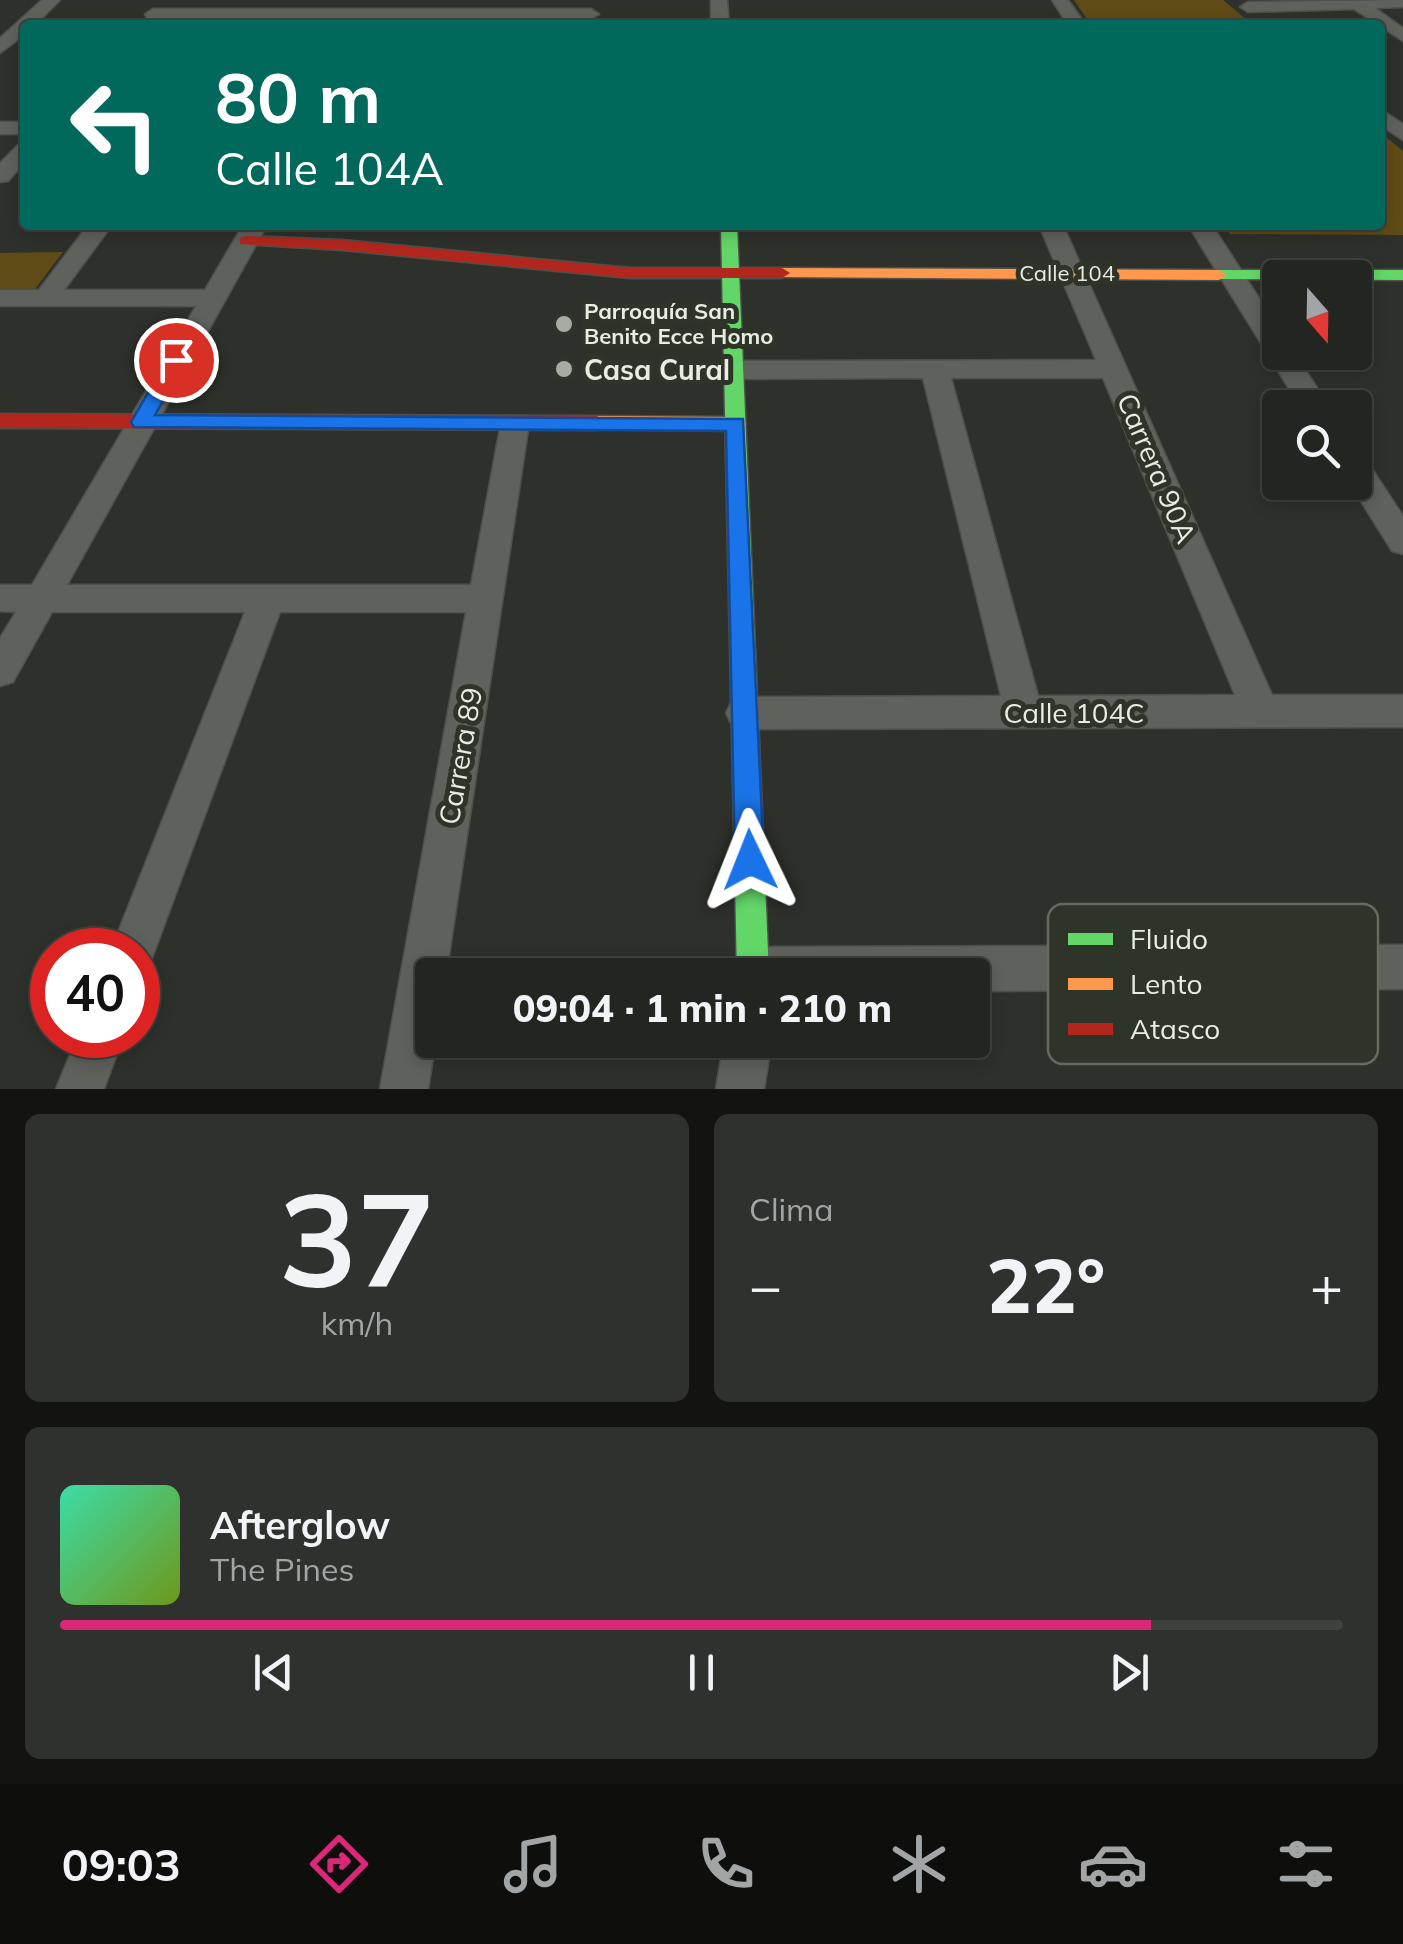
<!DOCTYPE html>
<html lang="es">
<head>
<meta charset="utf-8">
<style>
  :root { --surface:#222520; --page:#2e312d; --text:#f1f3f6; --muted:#a2a5a5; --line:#3f423e; --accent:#db2777 }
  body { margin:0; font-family:Mulish,sans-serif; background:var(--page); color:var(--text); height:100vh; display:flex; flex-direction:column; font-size:38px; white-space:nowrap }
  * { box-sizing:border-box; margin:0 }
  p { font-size:32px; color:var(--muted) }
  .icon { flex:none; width:55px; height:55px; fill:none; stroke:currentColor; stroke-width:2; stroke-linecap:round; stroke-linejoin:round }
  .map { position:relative; height:1089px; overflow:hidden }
  .side { display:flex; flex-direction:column; gap:25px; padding:25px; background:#131412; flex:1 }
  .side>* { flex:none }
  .top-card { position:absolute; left:20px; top:20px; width:1365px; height:210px; border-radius:10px; box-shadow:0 5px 15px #0003,0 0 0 2px var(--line); background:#00695c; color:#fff; overflow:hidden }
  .needle { width:65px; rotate:160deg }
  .tools { position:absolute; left:1262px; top:260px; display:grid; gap:20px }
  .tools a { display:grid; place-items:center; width:110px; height:110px; border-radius:10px; background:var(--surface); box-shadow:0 5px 15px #0003,0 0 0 2px var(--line); font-size:50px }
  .speed { position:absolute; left:30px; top:928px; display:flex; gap:20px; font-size:50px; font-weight:700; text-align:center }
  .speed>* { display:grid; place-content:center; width:130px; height:130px; border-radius:50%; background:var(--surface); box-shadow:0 5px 15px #0003,0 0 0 2px var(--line); line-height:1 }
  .speed .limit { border:15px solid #d22; background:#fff; color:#111 }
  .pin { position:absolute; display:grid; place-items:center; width:85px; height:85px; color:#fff; margin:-42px; border:5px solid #fff; border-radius:50%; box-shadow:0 2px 10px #0007 }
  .me { position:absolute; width:110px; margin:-55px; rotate:358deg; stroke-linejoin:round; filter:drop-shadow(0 0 8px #0008) }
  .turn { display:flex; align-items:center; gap:35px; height:210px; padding:0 30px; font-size:45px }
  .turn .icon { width:130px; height:130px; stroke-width:2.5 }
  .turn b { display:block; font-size:70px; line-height:85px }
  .big { font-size:75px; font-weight:800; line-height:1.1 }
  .side .widget { flex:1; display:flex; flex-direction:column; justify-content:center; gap:15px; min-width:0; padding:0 35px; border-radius:15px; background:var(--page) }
  .side .dial { align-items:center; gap:0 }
  .dial b { font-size:130px; line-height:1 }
  .song { display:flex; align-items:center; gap:30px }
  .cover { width:120px; height:120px; border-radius:15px; background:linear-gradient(135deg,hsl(160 70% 55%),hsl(80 70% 35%)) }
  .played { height:10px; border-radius:5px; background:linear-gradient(90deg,var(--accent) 85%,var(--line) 85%) }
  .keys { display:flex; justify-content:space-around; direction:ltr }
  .heat { display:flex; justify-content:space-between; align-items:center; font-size:55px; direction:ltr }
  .side .tiles { flex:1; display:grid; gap:25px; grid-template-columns:1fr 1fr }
  .widget:last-child { grid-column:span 2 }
  .trip { position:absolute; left:415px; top:958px; width:575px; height:100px; border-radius:10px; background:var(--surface); box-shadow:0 5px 15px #0003,0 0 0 2px var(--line); font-weight:800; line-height:100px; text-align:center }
  .tabs { display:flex; height:160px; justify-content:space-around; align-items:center; background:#0e0f0d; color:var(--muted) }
  .tabs .icon { width:70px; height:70px }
  .tabs .current { color:var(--accent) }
  .tabs b { font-size:45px; color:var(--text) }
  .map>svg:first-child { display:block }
</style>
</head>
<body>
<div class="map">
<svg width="1403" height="1089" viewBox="0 0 1403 1089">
  <rect width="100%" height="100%" fill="#2e312b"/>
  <path fill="#5f4b15" d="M1074,0H1223L1253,25H1091Z
    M1380,132L1403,151V235L1230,234L1224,225H1380Z
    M63,252L35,289H0V253Z"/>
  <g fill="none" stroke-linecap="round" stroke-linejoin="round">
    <defs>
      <path id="street" d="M42,0H60L35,25H25V34L0,53V38Z
        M711,0H727L729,25H711Z
        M1052,0H1068L1086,25H1068Z
        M1403,0V7L1375,8L1403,28V41L1354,9L1248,12L1240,7L1248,2Z
        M153,9H591L599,14L591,19L147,18L145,14Z
        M1380,109L1403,124V140L1380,125Z
        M0,122H25V134H0Z
        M25,143V162L8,181L0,182V163L18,145Z
        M88,225H112L64,290H205L243,225H267L67,585H471L501,423L505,416H525L529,423L446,975H432V1040H436L428,1089H380L466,612H280L155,950L149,966L138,970V950H111L245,612H52L13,682L0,686V638L16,612L0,611V585H32L196,306H0V290H39Z
        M1039,225H1063L1272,695H1403V727L745,729L732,725L726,713L732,701L745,697L1001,696L923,378L734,379L724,376L720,370L724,364L734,361L1096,360ZM951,378H1103L1235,695L1038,696Z
        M1188,225H1212L1280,331V352H1294L1330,408H1301Z
        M1355,457L1366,460L1403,516V554L1392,551L1349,482H1355Z
        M1403,945V989L972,991V975H733L730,970L737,954L753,947Z
        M78,1035H124L104,1089H56Z
        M724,1040H772L764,1089H716Z"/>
      <path id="fast" d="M721,225H737L769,975H737Z
        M1219,270H1403V280L1213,279L1211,275Z"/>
      <path id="slow" d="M782,268L1219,270L1227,275L1219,280L776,277L774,273Z
        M597,416L736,417L746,424L736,431L590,428L587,423L590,418Z"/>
      <path id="jam" d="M246,236L342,240L630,268H782L790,273L782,278H630L342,250L240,244V238Z
        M0,414L597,416L607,423L597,430L0,428Z"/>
    </defs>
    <use href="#street" stroke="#4d4f4a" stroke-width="3"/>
    <use href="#fast" stroke="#4d4f4a" stroke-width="3"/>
    <use href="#slow" stroke="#4d4f4a" stroke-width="3"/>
    <use href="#jam" stroke="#4d4f4a" stroke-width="3"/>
    <use href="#street" fill="#5f615d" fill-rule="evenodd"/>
    <use href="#fast" fill="#63d668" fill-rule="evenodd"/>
    <use href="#slow" fill="#ff974d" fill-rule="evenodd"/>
    <use href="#jam" fill="#b3261e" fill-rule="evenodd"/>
  </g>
  <path fill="#1a73e8" stroke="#114b97" stroke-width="2.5" d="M176,354L186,360L155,415L743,419L764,860L760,870L750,874L739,870L735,860L726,431L134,427L131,422L167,360Z"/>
  <g fill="#a7aba3" stroke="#2e3428" stroke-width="4">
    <circle cx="564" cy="324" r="10"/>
    <circle cx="564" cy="369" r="10"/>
  </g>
  <g text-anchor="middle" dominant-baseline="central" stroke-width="10" stroke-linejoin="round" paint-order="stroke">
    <g font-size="22" fill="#e8ece4" stroke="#2e3428">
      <text x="1067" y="273">Calle 104</text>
    </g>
    <g font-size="22" font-weight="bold" fill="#e8ece4" stroke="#2e3428" text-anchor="start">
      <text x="584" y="311">Parroquía San<tspan x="584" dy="25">Benito Ecce Homo</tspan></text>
    </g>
    <g font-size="28" font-weight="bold" fill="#e8ece4" stroke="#2e3428" text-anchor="start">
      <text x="584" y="369">Casa Cural</text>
    </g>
    <g font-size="28" fill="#e8ece4" stroke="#2e3428">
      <text transform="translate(1157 468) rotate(67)">Carrera 90A</text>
      <text x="1074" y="712">Calle 104C</text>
      <text transform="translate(460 756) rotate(-80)">Carrera 89</text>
    </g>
  </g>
  <rect x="1048" y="904" width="330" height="160" rx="15" fill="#2e3428" stroke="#666b60" stroke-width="2.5"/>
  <rect x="1068" y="933" width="45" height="12" fill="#63d668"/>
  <rect x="1068" y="978" width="45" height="12" fill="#ff974d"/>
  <rect x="1068" y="1023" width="45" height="12" fill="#b3261e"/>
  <g font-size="28" fill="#e8ece4">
    <text x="1130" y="949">Fluido</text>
    <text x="1130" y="994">Lento</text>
    <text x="1130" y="1039">Atasco</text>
  </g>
</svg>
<div class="tools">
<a><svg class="needle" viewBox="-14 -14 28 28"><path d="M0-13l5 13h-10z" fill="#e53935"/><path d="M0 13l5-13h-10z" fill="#a2a5a5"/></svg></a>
<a><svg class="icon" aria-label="search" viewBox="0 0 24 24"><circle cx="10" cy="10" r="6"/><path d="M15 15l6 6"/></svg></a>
</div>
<div class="speed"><div class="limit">40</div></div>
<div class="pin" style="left:176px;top:360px;background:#d93025"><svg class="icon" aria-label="arrive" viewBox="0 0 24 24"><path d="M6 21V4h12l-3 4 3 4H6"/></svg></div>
<svg class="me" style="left:750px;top:860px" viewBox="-20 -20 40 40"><path d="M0-17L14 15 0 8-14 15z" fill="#1a73e8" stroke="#fff" stroke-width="4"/></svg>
<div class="trip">09:04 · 1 min · 210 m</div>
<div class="top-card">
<div class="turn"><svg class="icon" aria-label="left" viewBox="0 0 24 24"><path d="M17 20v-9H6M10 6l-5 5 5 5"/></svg><div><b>80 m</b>Calle 104A</div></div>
</div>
</div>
<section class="side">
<div class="tiles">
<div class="widget dial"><b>37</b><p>km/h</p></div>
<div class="widget"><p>Clima</p>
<div class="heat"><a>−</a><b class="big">22°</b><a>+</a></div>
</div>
<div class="widget">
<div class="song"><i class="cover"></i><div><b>Afterglow</b><p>The Pines</p></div></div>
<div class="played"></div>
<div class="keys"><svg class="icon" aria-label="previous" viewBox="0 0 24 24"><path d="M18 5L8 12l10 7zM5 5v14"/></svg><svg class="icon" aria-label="pause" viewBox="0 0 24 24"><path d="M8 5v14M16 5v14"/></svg><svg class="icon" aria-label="next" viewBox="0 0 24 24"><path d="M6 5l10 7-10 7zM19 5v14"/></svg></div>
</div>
</div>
</section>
<nav class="tabs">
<b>09:03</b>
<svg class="icon current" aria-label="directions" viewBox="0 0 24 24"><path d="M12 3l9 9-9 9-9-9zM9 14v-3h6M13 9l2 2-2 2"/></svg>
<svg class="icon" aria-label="music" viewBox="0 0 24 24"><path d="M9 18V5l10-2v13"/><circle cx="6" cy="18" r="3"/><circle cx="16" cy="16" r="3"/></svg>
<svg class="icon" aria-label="phone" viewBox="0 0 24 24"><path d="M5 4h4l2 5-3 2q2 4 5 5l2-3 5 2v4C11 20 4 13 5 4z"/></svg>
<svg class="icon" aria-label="climate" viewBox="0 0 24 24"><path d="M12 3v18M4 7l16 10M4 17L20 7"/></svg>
<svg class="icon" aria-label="car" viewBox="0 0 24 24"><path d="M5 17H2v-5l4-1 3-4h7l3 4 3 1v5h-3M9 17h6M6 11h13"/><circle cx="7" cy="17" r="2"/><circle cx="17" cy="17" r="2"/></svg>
<svg class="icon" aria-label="filters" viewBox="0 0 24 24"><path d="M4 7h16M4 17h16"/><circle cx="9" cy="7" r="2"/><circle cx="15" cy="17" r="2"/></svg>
</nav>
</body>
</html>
